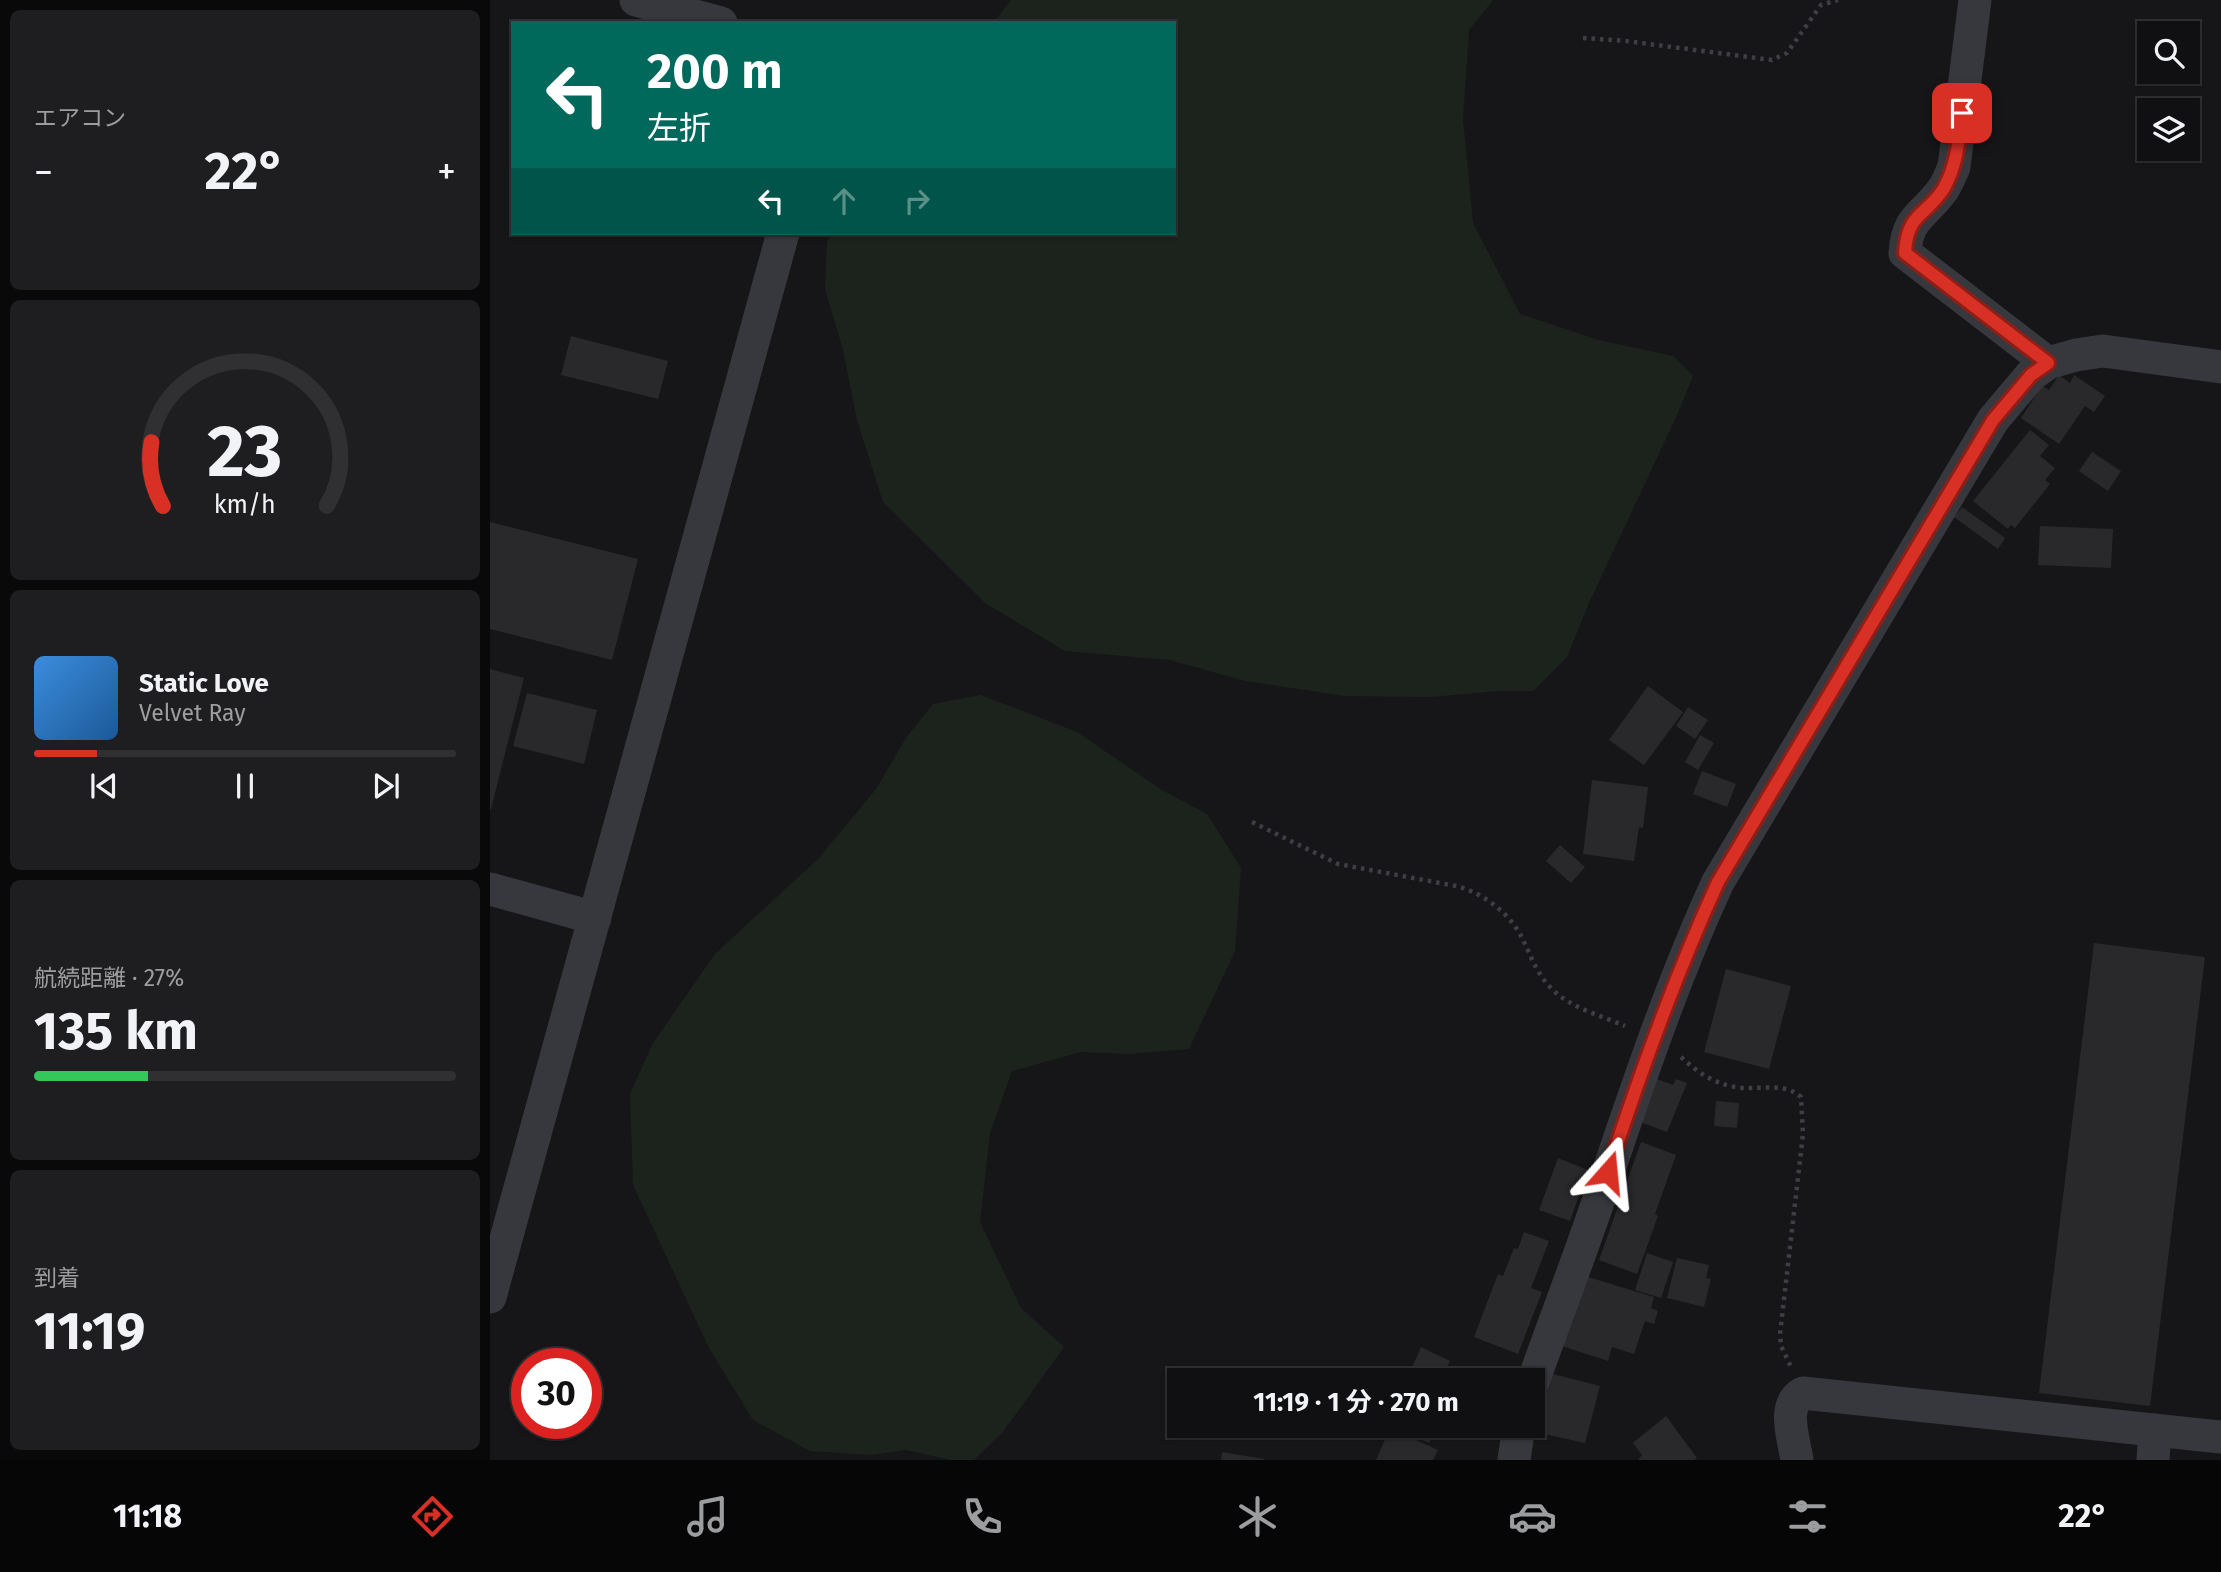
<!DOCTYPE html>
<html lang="ja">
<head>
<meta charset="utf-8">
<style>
  :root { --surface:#101012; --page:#1e1e20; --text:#f1f3f6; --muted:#9c9d9f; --line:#303032; --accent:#d93025 }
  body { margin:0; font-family:"Fira Sans","Noto Sans JP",sans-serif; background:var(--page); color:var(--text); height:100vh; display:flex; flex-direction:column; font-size:26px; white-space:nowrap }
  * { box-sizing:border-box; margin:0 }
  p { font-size:23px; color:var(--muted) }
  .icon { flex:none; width:38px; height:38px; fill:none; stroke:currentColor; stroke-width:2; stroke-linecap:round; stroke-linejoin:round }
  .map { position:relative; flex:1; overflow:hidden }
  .drawer { display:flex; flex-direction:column; gap:10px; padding:10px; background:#09090a; width:490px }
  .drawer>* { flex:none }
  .hud { position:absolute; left:21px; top:21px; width:665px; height:214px; border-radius:0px; box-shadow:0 2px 5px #0004,0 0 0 2px var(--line); background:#00695c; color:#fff; overflow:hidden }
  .controls { position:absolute; left:1647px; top:21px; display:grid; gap:14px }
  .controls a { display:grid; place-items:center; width:63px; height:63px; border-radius:0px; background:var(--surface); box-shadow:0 2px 5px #0004,0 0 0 2px var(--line); font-size:35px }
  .speed { position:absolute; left:21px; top:1348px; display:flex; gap:14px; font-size:35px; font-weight:700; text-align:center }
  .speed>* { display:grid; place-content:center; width:91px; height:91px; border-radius:50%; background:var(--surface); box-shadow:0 2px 5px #0004,0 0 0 2px var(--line); line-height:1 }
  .speed .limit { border:10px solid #d22; background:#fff; color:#111 }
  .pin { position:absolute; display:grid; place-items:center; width:60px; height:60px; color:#fff; margin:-30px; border-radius:14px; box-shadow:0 4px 10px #0006 }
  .me { position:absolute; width:77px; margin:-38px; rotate:18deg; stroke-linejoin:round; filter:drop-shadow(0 0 5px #0008) }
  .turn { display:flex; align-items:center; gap:24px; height:147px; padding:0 21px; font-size:32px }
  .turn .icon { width:91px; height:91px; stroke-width:2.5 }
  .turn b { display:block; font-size:49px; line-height:60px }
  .lanes { display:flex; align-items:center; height:66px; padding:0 21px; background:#0003; justify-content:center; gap:35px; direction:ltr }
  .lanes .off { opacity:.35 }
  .big { font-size:52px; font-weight:700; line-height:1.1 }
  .drawer .card { flex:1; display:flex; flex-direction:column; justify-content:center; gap:10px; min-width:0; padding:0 24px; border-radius:10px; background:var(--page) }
  .drawer .dial { align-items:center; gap:0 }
  .dial svg { height:182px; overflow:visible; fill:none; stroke:var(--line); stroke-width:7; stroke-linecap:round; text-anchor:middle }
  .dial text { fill:var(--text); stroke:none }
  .song { display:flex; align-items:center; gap:21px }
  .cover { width:84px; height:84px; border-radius:10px; background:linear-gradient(135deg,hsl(210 70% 55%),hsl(210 70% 35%)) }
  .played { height:7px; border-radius:4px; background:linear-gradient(90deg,var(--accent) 15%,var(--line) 15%) }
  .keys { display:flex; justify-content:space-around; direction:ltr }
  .heat { display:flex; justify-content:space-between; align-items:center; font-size:38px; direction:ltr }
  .charge { height:10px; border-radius:5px; background:linear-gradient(90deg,#34c759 27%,var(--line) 0) }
  .trip { position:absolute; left:677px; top:1368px; width:378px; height:70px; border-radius:0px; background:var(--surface); box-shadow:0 2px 5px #0004,0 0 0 2px var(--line); font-weight:700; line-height:70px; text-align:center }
  .tabs { display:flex; height:112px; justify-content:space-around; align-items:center; background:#060607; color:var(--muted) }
  .tabs .icon { width:49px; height:49px }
  .tabs .selected { color:var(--accent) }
  .tabs b { font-size:32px; color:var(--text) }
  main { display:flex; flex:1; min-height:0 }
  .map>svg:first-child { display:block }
</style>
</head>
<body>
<main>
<section class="drawer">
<div class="card"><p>エアコン</p>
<div class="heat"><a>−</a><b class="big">22°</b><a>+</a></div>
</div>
<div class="card dial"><svg viewBox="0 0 100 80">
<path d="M14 69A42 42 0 1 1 86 69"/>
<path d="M14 69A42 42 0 0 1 9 41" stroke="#d93025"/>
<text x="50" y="56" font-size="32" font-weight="700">23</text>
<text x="50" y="72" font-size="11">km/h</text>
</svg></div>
<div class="card">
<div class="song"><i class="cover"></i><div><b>Static Love</b><p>Velvet Ray</p></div></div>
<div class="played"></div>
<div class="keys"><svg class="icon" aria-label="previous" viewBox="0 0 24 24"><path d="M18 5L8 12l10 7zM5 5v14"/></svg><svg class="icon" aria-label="pause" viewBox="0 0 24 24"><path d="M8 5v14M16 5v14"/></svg><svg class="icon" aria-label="next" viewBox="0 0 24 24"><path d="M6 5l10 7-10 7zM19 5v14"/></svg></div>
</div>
<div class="card"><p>航続距離 · 27%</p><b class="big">135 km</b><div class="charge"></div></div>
<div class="card"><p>到着</p><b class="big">11:19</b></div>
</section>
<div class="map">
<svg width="1731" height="1460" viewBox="0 0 1731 1460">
  <rect width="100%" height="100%" fill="#161618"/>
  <path fill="#1c231d" d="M521,0H1003L979,30L973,119L983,223L1030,314L1108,340L1183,356L1203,376L1187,415L1099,603L1077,657L1043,691H1009L941,697L855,696L755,681L680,660L575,651L495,603L393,502L367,420L353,350L335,289L337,242L341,233H684V23H503Z
    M491,695L587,732L672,790L717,814L751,868L745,951L699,1049L639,1054L591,1052L522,1071L500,1133L490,1222L531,1308L574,1347L513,1432L484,1460H461L416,1450L381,1455L320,1451L263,1420L219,1348L143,1185L140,1094L163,1043L225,954L328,859L386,789L416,738L443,704Z"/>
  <path fill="#29292c" d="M81,336L178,361L168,399L71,375Z
    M1569,375L1580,383L1584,375L1615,396L1604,412L1595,406L1569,444L1531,418L1552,386L1559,390Z
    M1540,430L1559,445L1550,456L1565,468L1555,480L1560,484L1525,528L1521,525L1518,529L1483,501Z
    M1602,452L1631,471L1618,491L1589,471Z
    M1472,507L1515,538L1508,549L1464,517Z
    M0,522L148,559L122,660L0,629Z
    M1550,526L1623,529L1621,568L1548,565Z
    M0,669L34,678L1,809H0Z
    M1158,686L1193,712L1154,765L1119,740Z
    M37,693L107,710L94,764L23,746Z
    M1198,707L1218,720L1205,739L1186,726Z
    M1210,735L1224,743L1208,770L1195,762Z
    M1212,771L1246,784L1237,807L1203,794Z
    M1102,780L1158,787L1153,828L1149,827L1144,861L1093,854Z
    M1070,845L1095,867L1081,883L1056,861Z
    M1604,943L1715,957L1660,1406L1549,1393Z
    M1236,969L1301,986L1279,1069L1214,1052Z
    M1167,1079L1183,1085L1186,1079L1197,1083L1177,1132L1150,1122Z
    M1226,1101L1249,1103L1247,1128L1224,1126Z
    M1151,1142L1186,1155L1165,1214L1168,1216L1147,1274L1109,1260Z
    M1068,1158L1098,1170L1080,1221L1049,1210Z
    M1034,1232L1059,1241L1041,1288L1052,1292L1028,1354L984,1337L1008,1274L1013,1276L1024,1248L1028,1249Z
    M1157,1253L1183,1262L1171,1298L1145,1290Z
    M1187,1258L1219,1265L1216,1278L1221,1279L1214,1307L1177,1298Z
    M1095,1276L1164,1297L1161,1308L1168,1311L1164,1324L1155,1321L1144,1354L1122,1347L1118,1361L1072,1346Z
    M931,1347L960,1361L957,1367L975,1375L972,1381H916Z
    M1059,1373L1110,1386L1095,1443L1045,1432Z
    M1176,1416L1207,1458L1204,1460H1148L1152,1455L1143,1443Z
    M900,1426H947L939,1443Z
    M900,1428L948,1450L943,1460H886Z
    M732,1452L774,1459V1460H731Z"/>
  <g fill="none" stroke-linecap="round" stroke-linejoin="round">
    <path stroke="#3d3f44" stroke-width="4.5" stroke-dasharray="3.5 5" stroke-linecap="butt" d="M1093,38L1136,41L1282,60L1297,53L1331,5L1348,0
      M762,822L848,864L966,886C991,892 1017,911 1030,934C1040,953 1046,974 1063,990C1081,1008 1112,1016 1135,1026
      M1191,1057C1207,1072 1223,1083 1245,1087C1265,1091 1294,1081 1311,1097L1313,1134L1290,1334L1291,1346L1301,1367"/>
    <path stroke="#37383d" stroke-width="33" d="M146,0L231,23
      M1485,0L1464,167C1460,175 1457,185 1451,192C1432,217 1417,218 1415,253L1558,363
      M0,889L105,918
      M0,1297L293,233
      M1043,1382C1065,1320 1089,1258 1110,1196C1146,1090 1181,984 1228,882L1503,420L1541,375L1558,363L1586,355L1613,351L1731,367
      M1024,1460L1029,1426
      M1307,1460C1304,1439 1291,1405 1313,1393L1731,1437
      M1663,1460L1665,1430"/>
  </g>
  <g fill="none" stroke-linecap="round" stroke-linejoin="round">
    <defs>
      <path id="route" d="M1118,1172C1150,1073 1185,976 1228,882L1503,420L1541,375L1558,363L1415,253C1417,212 1437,216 1454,188C1467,165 1469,139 1472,113"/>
    </defs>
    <use href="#route" stroke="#8d1f18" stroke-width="18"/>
    <use href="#route" stroke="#d93025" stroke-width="12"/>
  </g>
</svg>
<div class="controls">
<a><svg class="icon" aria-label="search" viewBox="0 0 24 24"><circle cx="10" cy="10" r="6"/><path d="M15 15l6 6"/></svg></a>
<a><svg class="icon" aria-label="layers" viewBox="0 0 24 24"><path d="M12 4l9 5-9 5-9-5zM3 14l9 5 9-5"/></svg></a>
</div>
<div class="speed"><div class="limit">30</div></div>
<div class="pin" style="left:1472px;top:113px;background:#d93025"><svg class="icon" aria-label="arrive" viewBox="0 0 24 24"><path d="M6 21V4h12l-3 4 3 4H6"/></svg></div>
<svg class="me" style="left:1118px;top:1172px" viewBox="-20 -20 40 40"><path d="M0-17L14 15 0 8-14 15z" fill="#d93025" stroke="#fff" stroke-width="4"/></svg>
<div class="trip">11:19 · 1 分 · 270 m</div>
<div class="hud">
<div class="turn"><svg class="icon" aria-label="left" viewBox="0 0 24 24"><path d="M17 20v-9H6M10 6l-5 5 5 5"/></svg><div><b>200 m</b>左折</div></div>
<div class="lanes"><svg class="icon" aria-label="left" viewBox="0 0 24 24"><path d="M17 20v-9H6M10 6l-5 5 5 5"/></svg><svg class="icon off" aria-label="ahead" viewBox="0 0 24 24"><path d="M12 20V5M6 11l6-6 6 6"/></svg><svg class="icon off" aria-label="right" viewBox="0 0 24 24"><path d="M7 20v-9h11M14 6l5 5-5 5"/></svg></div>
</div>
</div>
</main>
<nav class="tabs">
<b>11:18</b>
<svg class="icon selected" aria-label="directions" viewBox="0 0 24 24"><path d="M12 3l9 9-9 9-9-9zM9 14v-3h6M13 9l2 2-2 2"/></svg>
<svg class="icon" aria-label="music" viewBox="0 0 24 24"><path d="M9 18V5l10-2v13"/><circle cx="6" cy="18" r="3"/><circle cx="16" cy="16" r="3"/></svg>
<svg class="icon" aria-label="phone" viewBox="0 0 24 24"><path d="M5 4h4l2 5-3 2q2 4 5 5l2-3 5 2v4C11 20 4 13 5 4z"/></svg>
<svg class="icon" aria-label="climate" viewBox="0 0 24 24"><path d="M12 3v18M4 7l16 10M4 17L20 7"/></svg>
<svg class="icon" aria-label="car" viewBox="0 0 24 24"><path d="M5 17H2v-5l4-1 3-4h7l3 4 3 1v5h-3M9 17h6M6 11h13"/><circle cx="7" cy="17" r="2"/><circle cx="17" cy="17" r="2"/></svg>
<svg class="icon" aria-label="filters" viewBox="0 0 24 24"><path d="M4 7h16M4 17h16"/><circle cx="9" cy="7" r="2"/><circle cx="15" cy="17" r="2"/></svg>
<b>22°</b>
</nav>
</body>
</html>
